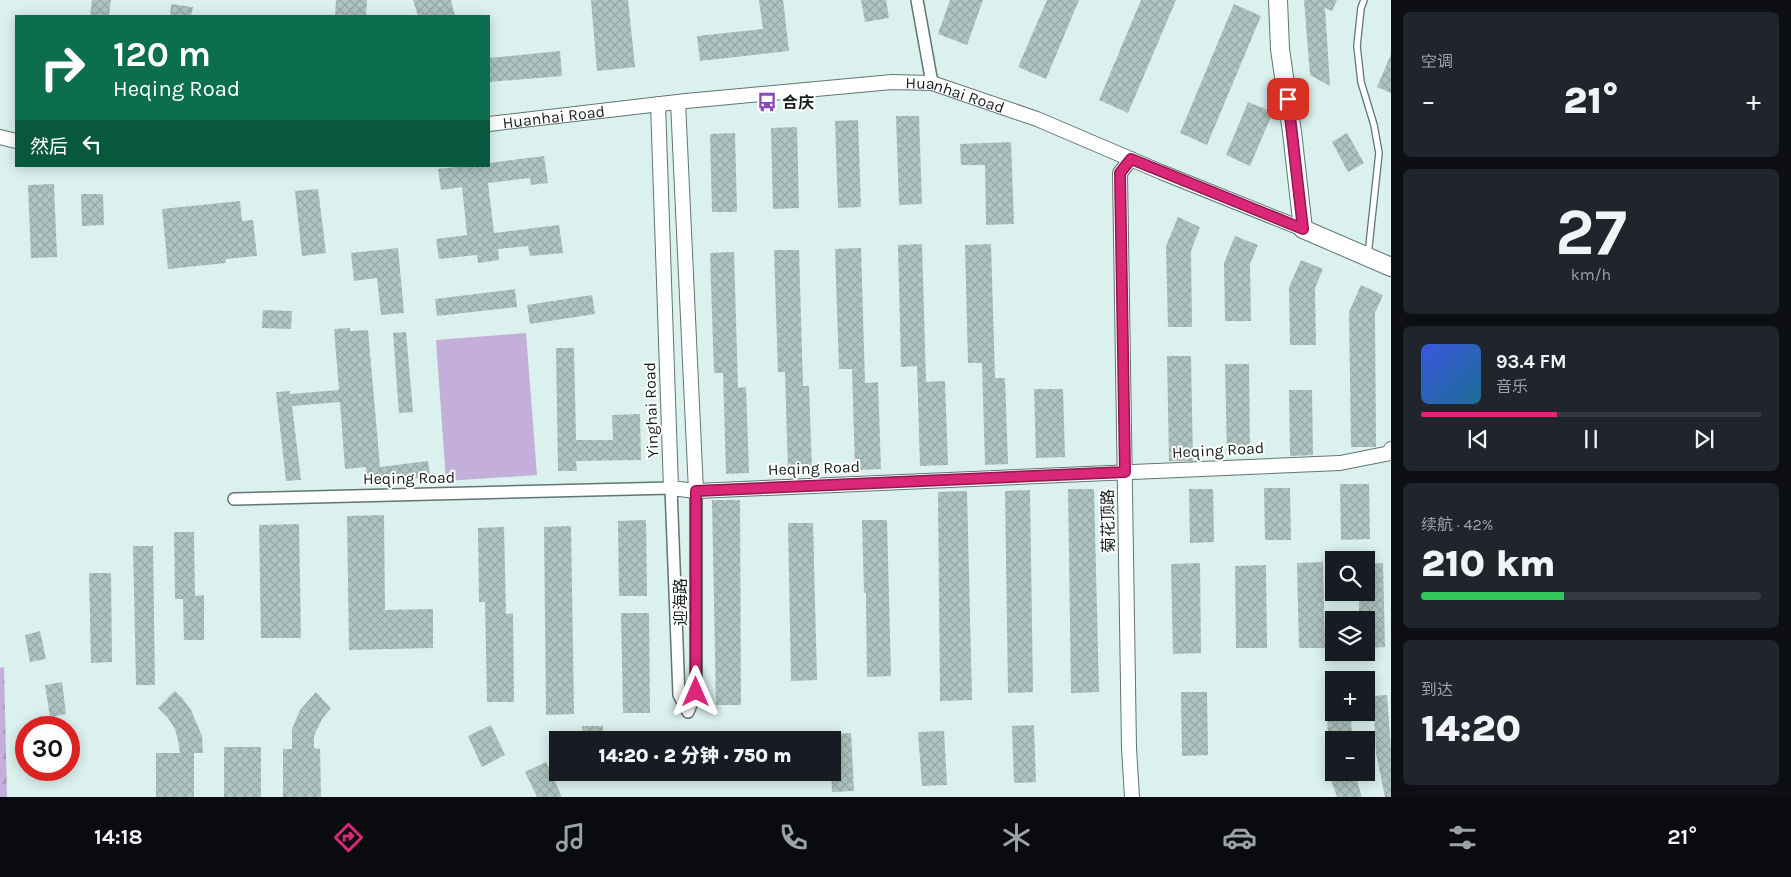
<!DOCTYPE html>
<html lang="zh">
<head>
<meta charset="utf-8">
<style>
  :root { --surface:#171b24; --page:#20242c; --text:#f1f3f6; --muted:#9ea1a6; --line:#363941; --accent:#db2777 }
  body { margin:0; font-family:Karla,"Noto Sans SC",sans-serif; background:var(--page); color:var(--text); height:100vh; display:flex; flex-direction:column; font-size:19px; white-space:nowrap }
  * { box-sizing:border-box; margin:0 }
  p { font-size:16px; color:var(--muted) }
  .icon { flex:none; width:28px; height:28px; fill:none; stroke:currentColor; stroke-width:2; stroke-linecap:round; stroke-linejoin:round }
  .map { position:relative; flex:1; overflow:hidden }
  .panel { display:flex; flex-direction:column; gap:12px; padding:12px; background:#0d0f14; width:400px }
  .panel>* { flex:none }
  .hud { position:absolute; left:15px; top:15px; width:475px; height:152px; border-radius:0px; box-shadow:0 2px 12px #0003; background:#0b6e4f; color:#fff; overflow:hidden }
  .tools { position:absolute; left:1325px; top:551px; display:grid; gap:10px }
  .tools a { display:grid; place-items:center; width:50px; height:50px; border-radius:0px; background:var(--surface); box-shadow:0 2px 12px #0003; font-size:25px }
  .speed { position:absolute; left:15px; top:716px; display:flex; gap:10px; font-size:25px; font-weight:700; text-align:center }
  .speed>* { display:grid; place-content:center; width:65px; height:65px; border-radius:50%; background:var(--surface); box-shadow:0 2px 12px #0003; line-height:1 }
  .speed .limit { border:8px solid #d22; background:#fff; color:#111 }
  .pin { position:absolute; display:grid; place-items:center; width:42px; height:42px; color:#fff; margin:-21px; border-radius:10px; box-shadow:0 2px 8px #0006 }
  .me { position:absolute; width:55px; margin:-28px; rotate:0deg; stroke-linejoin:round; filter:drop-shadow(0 0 4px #0008) }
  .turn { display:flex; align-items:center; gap:18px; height:105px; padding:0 15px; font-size:22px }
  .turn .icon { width:65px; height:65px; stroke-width:2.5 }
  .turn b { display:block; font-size:35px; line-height:42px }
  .then { display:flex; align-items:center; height:48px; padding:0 15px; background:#0003; gap:10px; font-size:19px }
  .big { font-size:38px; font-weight:800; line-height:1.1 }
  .panel .widget { flex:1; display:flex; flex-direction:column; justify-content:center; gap:8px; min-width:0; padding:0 18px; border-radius:8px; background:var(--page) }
  .panel .dial { align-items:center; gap:0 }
  .dial b { font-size:65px; line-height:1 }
  .song { display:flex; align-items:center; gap:15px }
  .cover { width:60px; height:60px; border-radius:8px; background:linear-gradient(135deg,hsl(230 70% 55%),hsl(200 70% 35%)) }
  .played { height:5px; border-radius:2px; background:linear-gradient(90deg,var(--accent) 40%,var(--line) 40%) }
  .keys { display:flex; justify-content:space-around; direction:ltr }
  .heat { display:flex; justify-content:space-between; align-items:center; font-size:28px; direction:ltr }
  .charge { height:8px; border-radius:4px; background:linear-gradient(90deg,#34c759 42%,var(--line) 0) }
  .trip { position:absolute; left:549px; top:731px; width:292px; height:50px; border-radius:0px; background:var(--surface); box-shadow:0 2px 12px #0003; font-weight:800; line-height:50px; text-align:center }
  .menu { display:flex; height:80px; justify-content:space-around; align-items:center; background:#090b0e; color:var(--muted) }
  .menu .icon { width:35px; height:35px }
  .menu .selected { color:var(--accent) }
  .menu b { font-size:22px; color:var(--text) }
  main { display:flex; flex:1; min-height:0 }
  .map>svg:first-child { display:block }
</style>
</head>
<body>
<main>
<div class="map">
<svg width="1391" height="797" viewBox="0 0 1391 797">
  <defs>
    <pattern id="forest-firs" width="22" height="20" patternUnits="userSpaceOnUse" patternTransform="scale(1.25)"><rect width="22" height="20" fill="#c4afdb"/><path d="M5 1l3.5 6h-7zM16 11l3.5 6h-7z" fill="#a896bb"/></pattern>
    <pattern id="building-cross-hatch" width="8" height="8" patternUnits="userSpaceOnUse" patternTransform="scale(1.25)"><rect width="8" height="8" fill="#aec4c0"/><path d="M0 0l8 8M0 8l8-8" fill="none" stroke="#95a8a4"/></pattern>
  </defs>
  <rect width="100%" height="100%" fill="#daf1ed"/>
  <path fill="#c4afdb" d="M526,333L537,475L446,481L436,340Z"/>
  <path fill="url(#forest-firs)" d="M4,667L7,797H0V668Z"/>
  <path fill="url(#building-cross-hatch)" d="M92,0H111L109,16H90Z
    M336,0H367L366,16H335Z
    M413,0H451L455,16H418Z
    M591,0H628L635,67L597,71Z
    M759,0H783L789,51L700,61L697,36L763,29Z
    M861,0H886L889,18L865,22Z
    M950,0H983L967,45L938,34Z
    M1047,0H1079L1046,79L1018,67Z
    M1141,0H1176L1128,113L1099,100Z
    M1304,0H1337L1332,11L1325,8L1330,86L1310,75Z
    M171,4L193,7L191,16H170Z
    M1234,4L1261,16L1207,145L1180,133Z
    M560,51L562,76L489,82V58Z
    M1391,54V93L1377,87Z
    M1248,102L1273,112L1250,166L1226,155Z
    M896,116H919L922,204L899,205Z
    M858,120L861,207L838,208L835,121Z
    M797,127L799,208L773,209L771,128Z
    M735,133L737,212H712L710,134Z
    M1347,133L1364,163L1348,172L1332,142Z
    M1011,142L1014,224L986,225L985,165H961L960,144Z
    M544,156L548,183L531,185L530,178L488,183L494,233L559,225L563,253L530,256L528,246L498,249L499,260L478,263L477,255L439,259L436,239L467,235L462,187L441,190L438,169L463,166H489V163Z
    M54,184L57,257L31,258L28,185Z
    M318,189L326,253L302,256L295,191Z
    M81,194H103L104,225L82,226Z
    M240,201L242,221L253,220L257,256L226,259V263L168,269L162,209Z
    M1178,217L1200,227L1191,251L1192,327H1168L1166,246Z
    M1235,236L1258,245L1250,264L1251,321H1225L1224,263Z
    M922,244L926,382L945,381L948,465L920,466L917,366L901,367L898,245Z
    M991,244L995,378H1005L1008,464L985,465L982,363H968L965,245Z
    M398,248L404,313L381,315L377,278L354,281L351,253Z
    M861,248L865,383L878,382L881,469L855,470L852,369H839L835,249Z
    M774,250H799L803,386H809L812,471H788L785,372H778Z
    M734,252L738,388L746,387L749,473L726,474L723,373H714L710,253Z
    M1301,260L1323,269L1315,288L1316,345H1290L1289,287Z
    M1361,285L1383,295L1375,313L1376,447H1351L1349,312Z
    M515,289L517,307L437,316L435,299Z
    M592,295L595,314L530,324L527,305Z
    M263,310L292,311L291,329L262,328Z
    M350,328V331L368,330L380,467L428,461L430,476L389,481L388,479L367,481L366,467L345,469L340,402L292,406L301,480L286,481L276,392L290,391V394L339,390L334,329Z
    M406,332L413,412L399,413L393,333Z
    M556,348H574L576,440H613L612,415L640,414L641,460L576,461L577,471H558Z
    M1167,356H1191L1193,461H1169Z
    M1225,364H1249L1250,455H1227Z
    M1034,389H1063L1065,457L1036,458Z
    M1289,390H1312L1313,455L1290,456Z
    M1340,484H1369L1370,539L1341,540Z
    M1264,488H1290L1291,540H1265Z
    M1068,489H1094L1099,692L1071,693Z
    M1189,489H1213L1214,542L1190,543Z
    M1030,490L1033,692L1008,693L1005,491Z
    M967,491L972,700L940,701L938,492Z
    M712,500H740L741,705H716Z
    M384,515L385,610L433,609V648L349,650L347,516Z
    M646,520L647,596H619L618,521Z
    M862,520H887L891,676L867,677L866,593H864Z
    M788,523H813L817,680L791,681Z
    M299,524L301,638H261L259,525Z
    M571,526L574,714L546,715L544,527Z
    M504,527L506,614L513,613L514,702H487L485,602H479L478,528Z
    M174,532H194L195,596L204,595V640H184L183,599H175Z
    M133,546H153L155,685H136Z
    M1323,562L1325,648H1299L1297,563Z
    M1200,563L1201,653L1173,654L1171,564Z
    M1383,563L1385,647L1366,648V620H1359V592H1366V564Z
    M1266,565L1267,648H1236L1235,566Z
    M89,573H111L112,662L91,663Z
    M621,613H649L650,713H623Z
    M40,631L46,659L30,662L25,635Z
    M62,682L66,714L50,717L45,685Z
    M175,691L183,699L191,710L202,736L203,753H194V797H156V753H180L178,740L175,729L168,718L158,708Z
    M316,692L331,708L322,719L314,736V748L320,749L321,797H283V749H292V729L300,710Z
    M1181,692H1207L1208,755L1182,756Z
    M1387,695L1391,749V797H1385L1376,753L1373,696Z
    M1327,712H1351L1352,740H1328Z
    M491,725L505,755L482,767L468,736Z
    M1034,725L1036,782L1014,783L1012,726Z
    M582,726H603V740H582Z
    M944,731L947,785L922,786L918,732Z
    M851,733L854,791L832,792L831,772H832V734Z
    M224,747H261V797H224Z
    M546,762L562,797H537L525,772Z
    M1335,772H1354L1362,797H1337L1329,774Z"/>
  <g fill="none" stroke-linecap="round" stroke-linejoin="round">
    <defs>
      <path id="service" d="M1364,0L1361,8L1357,46L1361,82L1374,125L1379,153L1368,255"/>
      <path id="minor" d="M917,0L932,83
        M234,499L671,488L679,695L688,712
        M688,712L696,692V491"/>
      <g id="tertiary">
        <path d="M678,102L696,491"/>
        <path d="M658,104L671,488L696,491L1340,463L1390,453L1391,449"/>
        <path id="s1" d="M489,124L686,101L892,82L932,83L1037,119L1161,172L1303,229"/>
        <path d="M0,137L16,141"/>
        <path d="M1131,159L1120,173L1129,748L1132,797"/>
      </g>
      <path id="primary" d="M1278,0L1280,49L1292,132L1303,229L1391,267"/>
    </defs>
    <use href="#service" stroke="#617572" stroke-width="8"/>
    <use href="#minor" stroke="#617572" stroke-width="14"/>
    <use href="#tertiary" stroke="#617572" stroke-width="16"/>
    <use href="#primary" stroke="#617572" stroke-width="20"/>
    <use href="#service" stroke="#fff" stroke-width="5.5"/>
    <use href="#minor" stroke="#fff" stroke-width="11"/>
    <use href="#tertiary" stroke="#fff" stroke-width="14"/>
    <use href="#primary" stroke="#fff" stroke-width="18"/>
  </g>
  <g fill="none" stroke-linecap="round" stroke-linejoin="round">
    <defs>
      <path id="route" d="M696,692V491L1125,472L1120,173L1131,159L1303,229L1288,99"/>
    </defs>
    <use href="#route" stroke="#8e194d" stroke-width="12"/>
    <use href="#route" stroke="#db2777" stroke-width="9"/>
  </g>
  <defs>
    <symbol id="bus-bare" viewBox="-9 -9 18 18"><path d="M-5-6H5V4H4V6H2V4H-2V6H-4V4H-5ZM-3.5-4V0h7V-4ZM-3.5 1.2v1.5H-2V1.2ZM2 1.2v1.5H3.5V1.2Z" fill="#8849be" stroke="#fff" stroke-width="2.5" paint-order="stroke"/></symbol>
  </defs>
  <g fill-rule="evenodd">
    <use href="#bus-bare" x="753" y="88" width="28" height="28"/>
  </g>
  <g text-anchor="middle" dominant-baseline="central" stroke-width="4" stroke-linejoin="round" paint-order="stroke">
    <g font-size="16" fill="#161e1c" stroke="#fff">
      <text stroke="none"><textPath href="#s1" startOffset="470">Huanhai Road</textPath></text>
      <text stroke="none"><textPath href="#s1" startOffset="65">Huanhai Road</textPath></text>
      <text transform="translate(651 410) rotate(-92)">Yinghai Road</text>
      <text transform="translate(1218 450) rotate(-3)">Heqing Road</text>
      <text transform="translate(814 468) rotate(-2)">Heqing Road</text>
      <text transform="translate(409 478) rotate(-1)">Heqing Road</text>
      <text transform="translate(1108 521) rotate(-91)">菊花顶路</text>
      <text transform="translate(680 602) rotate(-90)">迎海路</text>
    </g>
    <g font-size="16" font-weight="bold" fill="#161e1c" stroke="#fff" text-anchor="start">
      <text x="782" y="102">合庆</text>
    </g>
  </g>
</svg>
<div class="tools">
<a><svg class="icon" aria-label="search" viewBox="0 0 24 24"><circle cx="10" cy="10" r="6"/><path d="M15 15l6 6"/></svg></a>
<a><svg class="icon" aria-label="layers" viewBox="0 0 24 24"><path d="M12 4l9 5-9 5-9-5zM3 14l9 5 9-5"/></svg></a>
<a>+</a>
<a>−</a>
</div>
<div class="speed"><div class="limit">30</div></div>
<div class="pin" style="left:1288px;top:99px;background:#d93025"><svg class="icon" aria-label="arrive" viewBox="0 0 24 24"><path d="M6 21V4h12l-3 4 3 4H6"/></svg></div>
<svg class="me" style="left:696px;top:692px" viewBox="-20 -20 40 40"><path d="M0-17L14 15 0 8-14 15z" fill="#db2777" stroke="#fff" stroke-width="4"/></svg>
<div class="trip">14:20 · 2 分钟 · 750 m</div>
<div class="hud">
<div class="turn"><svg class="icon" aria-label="right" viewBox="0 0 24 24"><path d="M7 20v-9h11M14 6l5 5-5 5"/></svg><div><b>120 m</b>Heqing Road</div></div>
<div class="then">然后<svg class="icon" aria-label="left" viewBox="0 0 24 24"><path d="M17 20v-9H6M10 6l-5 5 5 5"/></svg></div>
</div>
</div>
<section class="panel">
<div class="widget"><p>空调</p>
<div class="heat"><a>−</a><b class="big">21°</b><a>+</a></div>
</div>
<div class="widget dial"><b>27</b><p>km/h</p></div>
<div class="widget">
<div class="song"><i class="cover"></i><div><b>93.4 FM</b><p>音乐</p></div></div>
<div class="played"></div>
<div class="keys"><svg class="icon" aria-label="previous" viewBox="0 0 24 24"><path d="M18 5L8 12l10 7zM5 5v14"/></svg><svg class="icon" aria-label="pause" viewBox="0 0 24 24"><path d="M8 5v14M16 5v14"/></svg><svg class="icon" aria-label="next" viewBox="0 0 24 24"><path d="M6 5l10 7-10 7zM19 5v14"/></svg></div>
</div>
<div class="widget"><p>续航 · 42%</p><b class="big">210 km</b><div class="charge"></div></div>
<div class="widget"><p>到达</p><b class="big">14:20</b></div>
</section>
</main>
<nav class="menu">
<b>14:18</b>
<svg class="icon selected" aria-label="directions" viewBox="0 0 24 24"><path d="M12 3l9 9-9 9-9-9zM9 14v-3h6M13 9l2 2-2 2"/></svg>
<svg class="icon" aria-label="music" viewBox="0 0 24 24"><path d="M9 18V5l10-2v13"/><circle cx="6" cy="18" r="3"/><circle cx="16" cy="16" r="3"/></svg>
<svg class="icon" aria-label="phone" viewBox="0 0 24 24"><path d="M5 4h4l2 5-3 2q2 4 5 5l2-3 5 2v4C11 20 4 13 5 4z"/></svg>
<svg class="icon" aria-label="climate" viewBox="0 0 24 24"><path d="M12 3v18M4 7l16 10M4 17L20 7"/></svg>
<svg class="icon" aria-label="car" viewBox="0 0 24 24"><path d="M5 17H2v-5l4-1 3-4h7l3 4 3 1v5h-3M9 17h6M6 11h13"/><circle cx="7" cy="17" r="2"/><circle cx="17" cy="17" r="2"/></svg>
<svg class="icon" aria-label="filters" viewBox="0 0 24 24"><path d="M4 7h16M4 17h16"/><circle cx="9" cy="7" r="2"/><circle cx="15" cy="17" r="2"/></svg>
<b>21°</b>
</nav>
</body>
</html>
